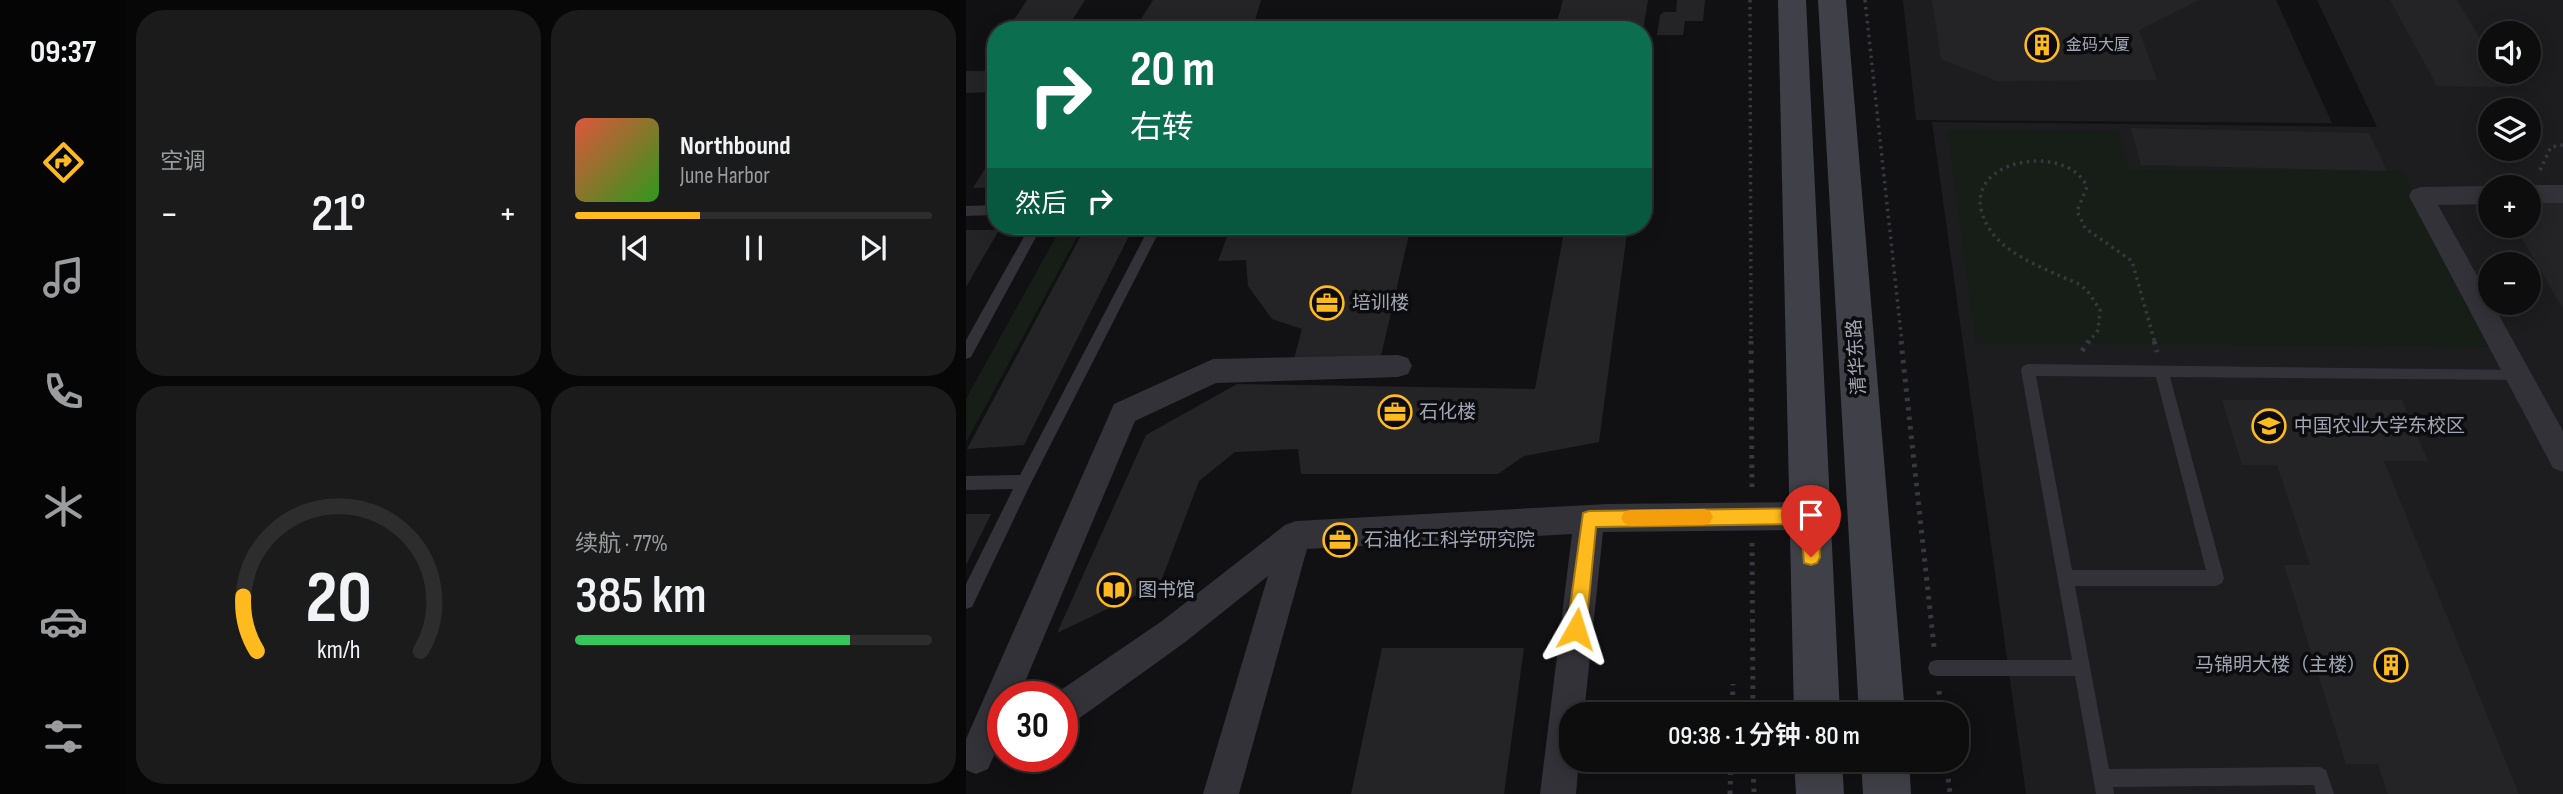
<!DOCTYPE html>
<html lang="zh">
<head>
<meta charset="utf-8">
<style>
  :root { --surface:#0d0d0e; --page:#1b1b1c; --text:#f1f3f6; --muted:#9a9c9e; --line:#2d2d2e; --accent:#ffbb1d }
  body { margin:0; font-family:"Sofia Sans Condensed","Noto Sans SC",sans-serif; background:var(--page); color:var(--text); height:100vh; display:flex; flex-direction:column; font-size:26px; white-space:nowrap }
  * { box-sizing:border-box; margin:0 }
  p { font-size:23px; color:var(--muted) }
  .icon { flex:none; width:38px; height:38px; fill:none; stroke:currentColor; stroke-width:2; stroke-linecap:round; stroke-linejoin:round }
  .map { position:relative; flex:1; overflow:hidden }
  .sheet { display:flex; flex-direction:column; gap:10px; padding:10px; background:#070708; width:840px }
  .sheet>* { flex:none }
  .hud { position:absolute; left:21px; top:21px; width:665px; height:214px; border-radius:28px; box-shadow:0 4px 18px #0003,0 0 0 2px var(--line); background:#0b6e4f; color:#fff; overflow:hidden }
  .buttons { position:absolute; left:1512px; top:21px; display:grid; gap:14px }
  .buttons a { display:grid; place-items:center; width:63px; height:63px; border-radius:50%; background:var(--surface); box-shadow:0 4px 18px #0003,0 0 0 2px var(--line); font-size:35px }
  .speed { position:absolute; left:21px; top:681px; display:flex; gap:14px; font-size:35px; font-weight:700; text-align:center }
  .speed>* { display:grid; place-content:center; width:91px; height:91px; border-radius:50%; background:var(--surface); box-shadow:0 4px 18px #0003,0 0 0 2px var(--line); line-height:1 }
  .speed .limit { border:10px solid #d22; background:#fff; color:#111 }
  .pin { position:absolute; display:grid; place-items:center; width:60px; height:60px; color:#fff; margin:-72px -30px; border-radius:50% 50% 50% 0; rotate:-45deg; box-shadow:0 0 7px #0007 }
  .pin .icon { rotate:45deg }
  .me { position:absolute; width:77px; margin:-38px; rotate:6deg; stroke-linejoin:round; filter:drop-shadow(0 0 5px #0008) }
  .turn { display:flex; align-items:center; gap:24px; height:147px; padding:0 28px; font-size:32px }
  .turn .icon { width:91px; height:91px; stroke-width:2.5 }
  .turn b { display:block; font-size:49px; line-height:60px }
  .then { display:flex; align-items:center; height:66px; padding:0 28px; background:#0003; gap:14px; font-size:26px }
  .big { font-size:52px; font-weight:600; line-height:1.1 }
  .sheet .widget { flex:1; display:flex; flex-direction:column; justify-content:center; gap:10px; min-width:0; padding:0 24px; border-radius:28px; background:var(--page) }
  .sheet .dial { align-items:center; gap:0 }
  .dial svg { height:182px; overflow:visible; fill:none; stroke:var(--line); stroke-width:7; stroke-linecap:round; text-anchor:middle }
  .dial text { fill:var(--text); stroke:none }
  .song { display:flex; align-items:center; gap:21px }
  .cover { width:84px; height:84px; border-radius:10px; background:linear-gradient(135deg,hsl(10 70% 55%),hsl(110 70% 35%)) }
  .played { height:7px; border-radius:4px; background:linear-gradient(90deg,var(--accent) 35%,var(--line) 35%) }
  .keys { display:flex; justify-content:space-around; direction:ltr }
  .heat { display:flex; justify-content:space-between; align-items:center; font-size:38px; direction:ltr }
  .charge { height:10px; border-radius:5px; background:linear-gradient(90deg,#34c759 77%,var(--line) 0) }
  .sheet .tiles { flex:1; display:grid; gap:10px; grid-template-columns:repeat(2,1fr) }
  .trip { position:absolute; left:593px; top:702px; width:410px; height:70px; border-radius:28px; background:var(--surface); box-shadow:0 4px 18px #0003,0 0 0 2px var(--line); font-weight:600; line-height:70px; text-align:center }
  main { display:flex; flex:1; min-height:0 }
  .menu { display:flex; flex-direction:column; width:126px; justify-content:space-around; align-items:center; background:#050506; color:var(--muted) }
  .menu .icon { width:49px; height:49px }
  .menu .active { color:var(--accent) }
  .menu b { font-size:32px; color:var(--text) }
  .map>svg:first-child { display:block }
</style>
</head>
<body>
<main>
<nav class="menu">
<b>09:37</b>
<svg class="icon active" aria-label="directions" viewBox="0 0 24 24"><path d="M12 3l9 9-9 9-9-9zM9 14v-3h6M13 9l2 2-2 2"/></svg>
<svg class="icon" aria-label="music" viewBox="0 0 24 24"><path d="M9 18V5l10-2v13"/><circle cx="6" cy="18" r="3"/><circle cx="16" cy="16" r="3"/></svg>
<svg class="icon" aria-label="phone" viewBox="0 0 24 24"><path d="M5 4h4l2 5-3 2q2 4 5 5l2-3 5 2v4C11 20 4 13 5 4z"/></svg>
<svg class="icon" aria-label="climate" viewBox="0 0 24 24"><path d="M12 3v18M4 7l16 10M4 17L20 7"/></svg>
<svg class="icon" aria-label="car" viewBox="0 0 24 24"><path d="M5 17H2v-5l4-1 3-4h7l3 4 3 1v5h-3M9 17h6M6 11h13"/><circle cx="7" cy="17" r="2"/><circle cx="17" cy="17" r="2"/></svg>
<svg class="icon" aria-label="filters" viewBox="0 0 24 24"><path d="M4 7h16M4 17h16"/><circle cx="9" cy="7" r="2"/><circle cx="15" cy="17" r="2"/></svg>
</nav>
<section class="sheet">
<div class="tiles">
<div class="widget"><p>空调</p>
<div class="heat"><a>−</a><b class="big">21°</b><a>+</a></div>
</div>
<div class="widget">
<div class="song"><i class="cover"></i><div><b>Northbound</b><p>June Harbor</p></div></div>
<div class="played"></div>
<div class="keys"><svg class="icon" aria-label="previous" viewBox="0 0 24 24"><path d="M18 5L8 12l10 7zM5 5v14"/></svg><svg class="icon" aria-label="pause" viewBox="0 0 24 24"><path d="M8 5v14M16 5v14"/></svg><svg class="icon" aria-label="next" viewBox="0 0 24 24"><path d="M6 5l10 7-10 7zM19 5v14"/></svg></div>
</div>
<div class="widget dial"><svg viewBox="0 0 100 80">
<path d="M14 69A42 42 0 1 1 86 69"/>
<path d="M14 69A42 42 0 0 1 8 45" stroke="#ffbb1d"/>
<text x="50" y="56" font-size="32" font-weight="700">20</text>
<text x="50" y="72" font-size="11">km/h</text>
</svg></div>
<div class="widget"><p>续航 · 77%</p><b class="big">385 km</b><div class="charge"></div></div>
</div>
</section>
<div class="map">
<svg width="1597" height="794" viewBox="0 0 1597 794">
  <rect width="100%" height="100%" fill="#111113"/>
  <path fill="#1d1d20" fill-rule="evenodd" d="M937,0H1310L1366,123L950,120Z
    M1351,0H1597V794H1060L966,122L1411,127ZM1524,33H1563V72H1524ZM1524,110H1563V149H1524ZM1524,187H1563V226H1524ZM1524,264H1563V303H1524Z"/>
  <path fill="#171e18" d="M981,130L1152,131L1163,170L1438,171L1526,347L1010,343Z
    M96,226H117L0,442V399Z"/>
  <path fill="#242427" d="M61,0H119L100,30H41Z
    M187,0H295L286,30H168Z
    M597,0H682L677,30H589Z
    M711,0H739L737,21H719L717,35H691L694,15L698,12H710Z
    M966,0H1233L1173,30L1191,80L1031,81L975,59Z
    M1424,0H1491L1524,55V72H1535L1544,87L1471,86Z
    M0,71H30L28,92L0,93Z
    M1165,128L1403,133L1421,171L1175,165Z
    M30,151V187L7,188Z
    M1563,201L1597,202V309L1549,226H1563Z
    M120,226H168L58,445L1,449Z
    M265,226H445L415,356L328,359L336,329L306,319L282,286L280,260L252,261Z
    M599,226H662L633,442L558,456L532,474H335L332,449L269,452L233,481L194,584L91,633L180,435L271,384L569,389Z
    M0,230H33L0,287Z
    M1256,400H1436L1462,461H1418L1553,794H1422L1412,764H1380L1318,565H1344L1311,465H1276Z
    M0,514H25L0,565Z
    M416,648H558L538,794H385Z"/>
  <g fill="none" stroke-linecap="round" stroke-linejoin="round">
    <path stroke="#38393f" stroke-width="3.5" stroke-dasharray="2.5 4.5" stroke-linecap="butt" d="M784,0L785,343
      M899,0L936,343
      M1574,170L1585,147L1597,145
      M1122,343L1132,330L1134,310C1129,303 1125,294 1118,288C1112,282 1102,280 1094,276C1063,262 1023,246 1015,209C1004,158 1102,143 1121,187L1111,211L1119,228L1166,261L1189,343"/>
    <path stroke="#38393f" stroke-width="5" stroke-dasharray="3.5 6" stroke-linecap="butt" d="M785,341L786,489
      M935,341L968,647
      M1188,341L1191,352
      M1116,351L1123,341
      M786,543L787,714
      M973,691L975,714
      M766,714L767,684
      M787,760L788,794
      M980,760L984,794
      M764,794L765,760"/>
    <path fill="#323238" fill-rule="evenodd" d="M30,205V215L0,216V206Z
      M64,226H76L5,357L0,359V340Z
      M184,226H196L63,487L6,607L0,609V584L47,489L0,490V476L54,475Z
      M1062,364L1555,370L1557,374L1555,378L1550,380L1204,377L1258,578L1256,583L1250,586H1109L1143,769L1354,767L1360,770L1368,794H1350L1348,785L1147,787L1148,794H1130L1109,676H970L964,674L962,668L964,662L970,660H1106L1055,370L1057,366ZM1070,376L1190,377L1240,570H1106Z"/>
    <path fill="#323238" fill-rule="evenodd" d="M1563,185H1597V203H1563V187H1556Z
      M1524,186L1528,187H1524V204L1472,205L1597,431V472L1587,468L1443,196L1446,190L1455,187Z
      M432,355L442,358L446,366L442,374L432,377L250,383L169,421L53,696H37V735L22,769L10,774L0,770V739L148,404L247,359Z
      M843,502L854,506L858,516L854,526L843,530L637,532L618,714H606V760H613L610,794H574L606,534L341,549L273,794H237L302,576L218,643L108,722L96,727V696H86L196,621L319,525L330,521L642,504Z"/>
    <path fill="#404148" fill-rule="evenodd" d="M812,0H840L874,714H828Z
      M852,0H880L939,714H893Z
      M828,760H876L878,794H830Z
      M895,760H943L945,794H897Z"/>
  </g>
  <path fill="#ffbb1d" stroke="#a67a13" stroke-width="2" d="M843,508L849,510L852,516L854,557L851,563L845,565L838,563L835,524L630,527L620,629L617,635L610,638L604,635L601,629L617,513L623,511Z"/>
  <path fill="#f59e0b" d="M738,509L744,511L747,517L744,523L738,525L664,526L658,523L655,518L658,512L664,510Z"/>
  <defs>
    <symbol id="building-ring" viewBox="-11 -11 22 22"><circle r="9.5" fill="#0c0c0e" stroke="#ffbb1d" stroke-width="1.5"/><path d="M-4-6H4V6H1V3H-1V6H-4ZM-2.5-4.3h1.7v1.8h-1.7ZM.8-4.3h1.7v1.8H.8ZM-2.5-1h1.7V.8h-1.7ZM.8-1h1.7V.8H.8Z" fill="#ffbb1d"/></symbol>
    <symbol id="office-ring" viewBox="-11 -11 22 22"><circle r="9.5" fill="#0c0c0e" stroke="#ffbb1d" stroke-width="1.5"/><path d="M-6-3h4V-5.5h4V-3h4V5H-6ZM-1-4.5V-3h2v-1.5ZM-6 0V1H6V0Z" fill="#ffbb1d"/></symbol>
    <symbol id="university-ring" viewBox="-11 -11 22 22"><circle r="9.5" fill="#0c0c0e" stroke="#ffbb1d" stroke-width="1.5"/><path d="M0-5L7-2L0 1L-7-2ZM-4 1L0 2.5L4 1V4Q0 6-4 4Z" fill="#ffbb1d"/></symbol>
    <symbol id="library-ring" viewBox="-11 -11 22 22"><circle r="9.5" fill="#0c0c0e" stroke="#ffbb1d" stroke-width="1.5"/><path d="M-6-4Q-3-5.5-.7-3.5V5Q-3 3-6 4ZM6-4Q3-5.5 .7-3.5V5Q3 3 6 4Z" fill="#ffbb1d"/></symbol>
  </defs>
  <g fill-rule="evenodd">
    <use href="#building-ring" x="1057" y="26" width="38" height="38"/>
    <use href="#office-ring" x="342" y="284" width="38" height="38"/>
    <use href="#office-ring" x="410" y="393" width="38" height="38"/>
    <use href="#university-ring" x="1284" y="407" width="38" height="38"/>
    <use href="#office-ring" x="355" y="521" width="38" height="38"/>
    <use href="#library-ring" x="129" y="571" width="38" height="38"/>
    <use href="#building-ring" x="1406" y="646" width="38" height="38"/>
  </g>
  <g text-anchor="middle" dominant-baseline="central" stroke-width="7" stroke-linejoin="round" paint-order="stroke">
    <g font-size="16" fill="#a1a6b5" stroke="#0c0c0e" text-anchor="start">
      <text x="1100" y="45">金码大厦</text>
    </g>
    <g font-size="19" fill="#a1a6b5" stroke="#0c0c0e" text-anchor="start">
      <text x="386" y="303">培训楼</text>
      <text x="453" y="412">石化楼</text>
      <text x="1328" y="426">中国农业大学东校区</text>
      <text x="398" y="540">石油化工科学研究院</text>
      <text x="172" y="590">图书馆</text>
      <text x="1400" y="665" text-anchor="end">马锦明大楼（主楼）</text>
    </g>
    <g font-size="19" fill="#a1a6b5" stroke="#0c0c0e">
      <text transform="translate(891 357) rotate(-94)">清华东路</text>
    </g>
  </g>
</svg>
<div class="buttons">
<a><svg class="icon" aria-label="sound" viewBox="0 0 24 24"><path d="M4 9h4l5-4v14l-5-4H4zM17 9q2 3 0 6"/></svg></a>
<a><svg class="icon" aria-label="layers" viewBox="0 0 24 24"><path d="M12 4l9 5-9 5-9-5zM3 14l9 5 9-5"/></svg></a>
<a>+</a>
<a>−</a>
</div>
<div class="speed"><div class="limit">30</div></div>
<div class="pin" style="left:845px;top:557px;background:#d93025"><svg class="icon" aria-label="arrive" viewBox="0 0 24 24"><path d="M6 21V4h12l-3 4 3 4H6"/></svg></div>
<svg class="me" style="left:610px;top:629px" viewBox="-20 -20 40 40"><path d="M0-17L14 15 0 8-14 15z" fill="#ffbb1d" stroke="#fff" stroke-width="4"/></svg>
<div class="trip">09:38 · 1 分钟 · 80 m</div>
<div class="hud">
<div class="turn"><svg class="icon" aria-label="right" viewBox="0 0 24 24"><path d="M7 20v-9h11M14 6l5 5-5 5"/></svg><div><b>20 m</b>右转</div></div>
<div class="then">然后<svg class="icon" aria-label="right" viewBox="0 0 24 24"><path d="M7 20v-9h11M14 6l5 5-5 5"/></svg></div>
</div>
</div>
</main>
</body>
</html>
